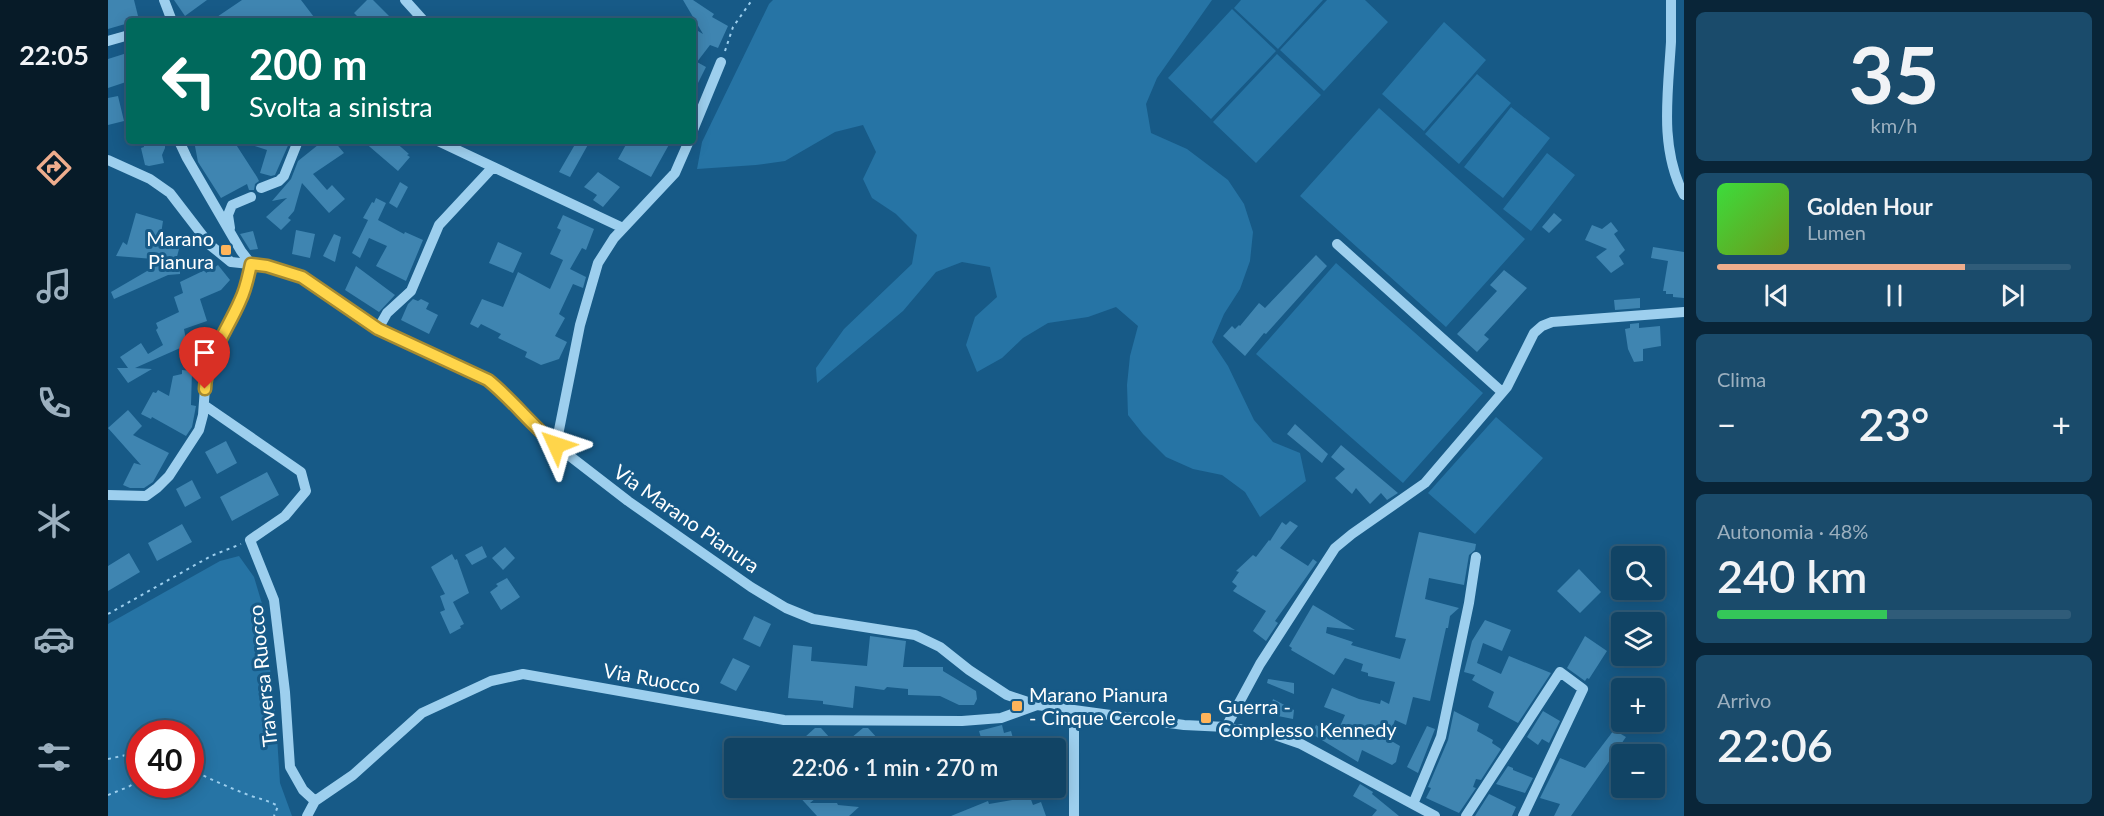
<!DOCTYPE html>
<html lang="it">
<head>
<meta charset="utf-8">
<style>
  :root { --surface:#114465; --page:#1a4b6b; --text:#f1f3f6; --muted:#9cb0bf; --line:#305c79; --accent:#eead8d }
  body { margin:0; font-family:Lato,sans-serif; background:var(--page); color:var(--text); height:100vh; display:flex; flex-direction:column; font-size:22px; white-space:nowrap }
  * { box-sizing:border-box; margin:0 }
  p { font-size:20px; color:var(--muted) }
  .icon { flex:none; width:33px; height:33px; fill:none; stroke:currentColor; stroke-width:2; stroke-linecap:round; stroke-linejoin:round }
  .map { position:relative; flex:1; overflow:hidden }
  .sheet { display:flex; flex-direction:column; gap:12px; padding:12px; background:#092538; width:420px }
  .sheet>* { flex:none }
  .banner { position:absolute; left:18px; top:18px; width:570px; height:126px; border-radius:6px; box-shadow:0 3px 15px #0003,0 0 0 2px var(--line); background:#00695c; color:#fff; overflow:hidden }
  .tools { position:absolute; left:1503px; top:546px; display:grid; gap:12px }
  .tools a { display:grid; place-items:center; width:54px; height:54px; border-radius:6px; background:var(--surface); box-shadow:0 3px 15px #0003,0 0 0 2px var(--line); font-size:30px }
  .speed { position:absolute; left:18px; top:720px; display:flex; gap:12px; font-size:30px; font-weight:700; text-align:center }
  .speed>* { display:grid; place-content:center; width:78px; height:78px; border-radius:50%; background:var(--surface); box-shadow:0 3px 15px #0003,0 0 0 2px var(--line); line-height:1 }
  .speed .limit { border:9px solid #d22; background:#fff; color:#111 }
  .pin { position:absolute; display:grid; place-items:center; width:51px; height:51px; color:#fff; margin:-62px -26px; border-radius:50% 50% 50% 0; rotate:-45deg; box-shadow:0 0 6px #0007 }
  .pin .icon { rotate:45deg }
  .me { position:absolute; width:66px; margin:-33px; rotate:312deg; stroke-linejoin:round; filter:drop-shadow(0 0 4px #0008) }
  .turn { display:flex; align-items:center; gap:21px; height:126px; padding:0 24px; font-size:27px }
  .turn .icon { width:78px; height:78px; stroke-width:2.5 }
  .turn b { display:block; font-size:42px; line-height:51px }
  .big { font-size:45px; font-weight:600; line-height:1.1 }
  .sheet .widget { flex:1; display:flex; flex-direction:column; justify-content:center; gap:9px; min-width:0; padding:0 21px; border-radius:9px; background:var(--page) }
  .sheet .dial { align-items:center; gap:0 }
  .dial b { font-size:78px; line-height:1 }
  .song { display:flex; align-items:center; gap:18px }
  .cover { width:72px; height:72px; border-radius:9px; background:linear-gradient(135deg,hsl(120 70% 55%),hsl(80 70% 35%)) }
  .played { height:6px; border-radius:3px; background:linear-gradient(90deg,var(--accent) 70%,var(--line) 70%) }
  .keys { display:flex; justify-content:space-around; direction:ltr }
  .heat { display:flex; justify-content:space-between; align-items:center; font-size:33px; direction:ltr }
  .charge { height:9px; border-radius:4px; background:linear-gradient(90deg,#34c759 48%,var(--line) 0) }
  .trip { position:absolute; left:616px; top:738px; width:342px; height:60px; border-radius:6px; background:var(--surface); box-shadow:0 3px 15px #0003,0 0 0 2px var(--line); font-weight:600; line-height:60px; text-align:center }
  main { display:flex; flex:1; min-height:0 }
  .menu { display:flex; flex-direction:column; width:108px; justify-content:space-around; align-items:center; background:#071b28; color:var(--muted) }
  .menu .icon { width:42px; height:42px }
  .menu .current { color:var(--accent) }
  .menu b { font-size:27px; color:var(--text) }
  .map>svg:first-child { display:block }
</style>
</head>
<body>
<main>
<nav class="menu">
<b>22:05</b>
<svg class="icon current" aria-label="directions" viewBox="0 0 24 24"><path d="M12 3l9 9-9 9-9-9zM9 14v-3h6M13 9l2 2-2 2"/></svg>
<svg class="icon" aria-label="music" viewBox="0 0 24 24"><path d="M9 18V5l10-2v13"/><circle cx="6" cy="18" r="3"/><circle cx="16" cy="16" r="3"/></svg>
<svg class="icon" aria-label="phone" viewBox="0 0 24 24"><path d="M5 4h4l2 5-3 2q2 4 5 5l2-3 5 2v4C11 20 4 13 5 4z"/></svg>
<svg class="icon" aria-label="climate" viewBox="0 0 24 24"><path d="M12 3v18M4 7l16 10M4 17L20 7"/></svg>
<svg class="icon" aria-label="car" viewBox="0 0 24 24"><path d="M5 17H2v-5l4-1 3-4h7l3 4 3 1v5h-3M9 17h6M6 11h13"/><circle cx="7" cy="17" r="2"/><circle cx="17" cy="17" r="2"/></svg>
<svg class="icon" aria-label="filters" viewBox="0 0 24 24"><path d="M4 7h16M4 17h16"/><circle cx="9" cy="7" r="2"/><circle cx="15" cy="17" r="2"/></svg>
</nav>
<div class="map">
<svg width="1576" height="816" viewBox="0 0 1576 816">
  <rect width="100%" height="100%" fill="#175a87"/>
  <path fill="#2674a5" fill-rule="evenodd" d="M665,0H1104L1049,78L1038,104L1043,133L1079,149L1120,180L1136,204L1145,232L1142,261L1132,289L1116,314L1104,342L1120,366L1146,420L1165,442L1192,453L1198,481L1152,517L1137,492L1114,475L1085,469L1058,457L1035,434L1020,415L1019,385L1022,356L1030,326L1008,307L980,317L940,323L915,338L894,358L869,372L858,345L867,317L889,297L882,267L854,262L828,272L795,311L709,383L708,368L736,329L804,264L809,235L788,214L764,198L755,179L768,152L755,125L727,132L677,161L648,165L589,169L594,142L661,4Z
    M1133,0H1215L1170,49L1126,8Z
    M1219,0H1257L1280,22L1216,91L1172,50Z
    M1124,9L1168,51L1103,119L1060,78Z
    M1336,22L1378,60L1316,131L1274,94Z
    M1169,54L1213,95L1148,163L1105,122Z
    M1369,74L1403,103L1351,164L1317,134Z
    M1403,107L1442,138L1395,198L1356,167Z
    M1271,108L1417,239L1338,327L1192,196Z
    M1439,153L1467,175L1423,231L1395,209Z
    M1228,263L1375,393L1295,483L1148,354Z
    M1388,417L1435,458L1367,534L1320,493Z
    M131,556L146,577L155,607L168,721L172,783L184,816H0V624L112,561ZM32,734H82V784H32Z"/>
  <path fill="#3f85b1" d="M0,0H26L31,20L0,29Z
    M66,0H99L77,16Z
    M134,0H193L209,21H103Z
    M259,0H265L281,16L276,21H254L246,13Z
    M575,0H585L606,14L604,17L620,26L610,48L602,45L589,62L598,67L585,93V28L595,34Z
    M19,53L21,81L0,88V59Z
    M10,96L16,121L0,125V98Z
    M35,141H57V148L54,155L56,163L41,166L37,165L33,148L36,147Z
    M86,141H110L111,145L127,143L149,177L151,181L147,184L146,190H141L139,184L113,198L90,162Z
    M138,141H182L167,175L163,176L152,173L159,150L138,143Z
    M215,141H226L236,153L205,174L219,190L224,185L237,199L221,213L194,183L186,211L180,218L183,220L173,230L158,217L179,198L164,201L183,179L190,161Z
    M255,141H286L301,154L299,155L302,157L290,171Z
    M469,141H482L462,177L451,172Z
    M520,141H563L543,177L510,159Z
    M490,172L512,187L495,207L485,200L489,195L476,187Z
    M292,182L300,187L289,208L281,203Z
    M268,198L278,203L270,220L296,234L297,232L315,240L298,281L268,266L279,246L261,238L252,258L244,253L260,220L255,218L264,202L266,203Z
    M28,213L55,221L53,234L74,238L67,264H72V274L60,275L6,299L3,292L58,260L8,256L15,242L19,245Z
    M1446,213L1454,220L1441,233L1434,227Z
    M455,215L486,229L478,250L474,248L462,269L478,277L475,288L465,284L451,314L457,318L447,336L459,342L451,359L433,365L417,357L419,352L390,338L393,334L373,324L370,328L362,324L374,299L395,307L410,272L442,289L455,260L442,254L453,230L449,228Z
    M1503,222L1510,231L1506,234L1517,250L1511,256L1516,264L1503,273L1488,257L1499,249L1477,240L1484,225L1494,229Z
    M188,230L207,234L202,258L184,254Z
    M145,231L150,249L142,250L132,234Z
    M226,234L233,237L227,262L215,256Z
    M390,242L414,253L405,273L381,263Z
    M1545,247L1576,252V298L1565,297V294H1558V291H1555L1560,261L1543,258Z
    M1208,255L1219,266L1158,334L1156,333L1137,356L1115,336L1124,326L1127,329L1131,325L1132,326L1151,303L1157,308Z
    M110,265L122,280L113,290L92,299L99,321L76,329L79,345L27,368L44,369L20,383L9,368H20L12,357L33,343L40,354L55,345L48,330L50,328L48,323L71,312L66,297L75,293L72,282L97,270L98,273Z
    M248,266L287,295L271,312L237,290Z
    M1396,270L1419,288L1376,335L1381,339L1369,352L1349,334L1389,291L1382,285Z
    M1532,298V308L1507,310L1506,300Z
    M305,299L310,301L313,299L321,303L318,309L330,315L321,334L293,320L300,304Z
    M1531,323V328L1552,326L1553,346L1535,349V361L1526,362L1520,349L1517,329L1522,328V324Z
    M74,370L84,371L83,405L88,406L84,427L78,436L44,417L43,419L33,414L45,392L48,393L50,390L61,396L65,376L74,374Z
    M20,410L34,426L25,435L61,453L45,482L36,488H22L15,485L26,463L33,465L0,428Z
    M1187,424L1220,454L1214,463L1179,434Z
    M118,441L129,463L109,474L97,452Z
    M1233,445L1290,493L1279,500L1273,493L1262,504L1248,488L1244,494L1227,478L1237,469L1223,457Z
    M159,472L171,495L124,521L112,497Z
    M84,480L93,498L77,507L68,489Z
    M1182,521L1190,526L1172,548L1200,566L1205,559L1209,562L1167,621L1170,623L1158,641L1145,631L1158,611L1125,591L1129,586L1124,582L1131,572L1128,571L1145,555L1148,557L1161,540L1162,541L1174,522L1178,525Z
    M74,524L84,542L49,561L40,543Z
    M1311,532L1368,544L1367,550L1361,555L1356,585L1321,578L1317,599L1351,608L1342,616L1340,628H1338L1322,701L1305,697L1298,725L1287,720L1280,739L1292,746L1288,762L1284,765L1254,750L1250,762L1204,734L1208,725L1220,732L1222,729L1229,733L1237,715L1216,707L1224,688L1251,699L1272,704L1273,700L1281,704L1287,682L1260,676V673L1253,671L1255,664L1237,658L1226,675L1183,650L1184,648L1181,646L1205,605L1247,630L1219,627L1218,633L1245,642L1243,645L1292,659L1298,639L1287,637Z
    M374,546L379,557L364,565L357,555Z
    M397,547L407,558L395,570L384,558Z
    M21,553L32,572L0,591V566Z
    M344,554L347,560L349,559L361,593L345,602L356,624L352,626L353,628L342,634L332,612L337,610L332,596L337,594L323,567Z
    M1471,569L1493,592L1472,613L1449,591Z
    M399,578L412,597L393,610L382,592L390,586L388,584Z
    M646,616L663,624L652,647L635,639Z
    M1377,620L1403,630L1394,651L1375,643L1369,663L1393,674L1401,656L1443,673L1410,723L1380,707L1386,692L1364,680L1367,675L1356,672L1364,641Z
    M762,636L798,641L795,667H835V671L868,691L869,699L866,705H851L832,696L800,695V689L779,687L776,690L747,686L745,708L715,704V701L680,698L685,645L704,647L703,661L759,666Z
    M1477,636L1499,651L1481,679L1479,678L1477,681L1459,668Z
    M625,658L642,666L628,691L612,683Z
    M1160,679L1186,683V694L1159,683Z
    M1165,699L1186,710L1185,719L1170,716V714L1162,712Z
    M1346,711L1371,724L1369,731L1385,740L1384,743L1393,749L1373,780L1368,779L1365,787L1368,788L1351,813L1318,798L1323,788L1320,787L1340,740Z
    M1435,711L1452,721L1441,743L1434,739L1430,745L1419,737Z
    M894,725L896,733L903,731L906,742L931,737L933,748H876L871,731Z
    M1319,726L1327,729L1310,773L1299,767Z
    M707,728H713L731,748L755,728H760L771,740L760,748H706L697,737Z
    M1506,730L1518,737L1463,816H1446L1452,804L1432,798L1452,758L1477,768Z
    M1400,766L1405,768V770L1425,778L1417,793L1388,784Z
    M1252,784L1265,792L1264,794L1291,816H1264L1269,810L1245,796Z
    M694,788H720L702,803H729L730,805L751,807L741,816H709L688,793Z
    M1381,794L1408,807L1404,816H1367Z
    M922,797L925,805L933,802L938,816H843L880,801L881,804Z"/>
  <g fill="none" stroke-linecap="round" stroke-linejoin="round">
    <path stroke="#9dcfee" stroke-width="2" stroke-dasharray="3 4.5" stroke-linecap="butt" d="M617,51L625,27L644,0
      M0,614L103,556L133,544
      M0,759L32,752
      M82,769C102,779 122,788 143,796C153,799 161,801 170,806L166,816
      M0,795L20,787L32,780"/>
    <path stroke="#9dcfee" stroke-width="10" d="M56,0L64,21
      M297,0L316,21
      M1563,0C1563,14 1563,28 1563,42C1560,93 1551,148 1576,195
      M0,41L21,35
      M585,130L613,62
      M330,141L515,228
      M0,160L42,179L62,193L102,245L123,262L159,266L193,277L270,329L380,380L395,392L441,440L520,501L643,587L678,608L705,619L807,635L832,647L861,670L899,695L929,705L1076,725L1118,727L1164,734L1193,744L1327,816
      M153,188L171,181L176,176L190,141
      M122,228L120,215L124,205L143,197
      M1229,244L1394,392
      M270,329L279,313L303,291L331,225L385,167
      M96,405L193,472L198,491L177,516L142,540L166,600L177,692L182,767L195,790L207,801
      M448,445L472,325L490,263L506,238L567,173L581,141
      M0,495L38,496L49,488L61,476L91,430L95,415L98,374L133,300L139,284L143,264L133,251L79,158L71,141
      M1118,727L1152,664L1227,548L1244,534L1317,483L1399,387L1426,333L1434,326L1444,322L1576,312
      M1305,804L1333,737L1361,603L1368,557
      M199,816L207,801L245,775L314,713L383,681L415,674L676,720L854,721L893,718L929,705
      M966,816V712
      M1358,816L1452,672L1475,689L1415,816"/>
  </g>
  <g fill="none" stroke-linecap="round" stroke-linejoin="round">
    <defs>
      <path id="route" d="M97,389C98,358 120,329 132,301C138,289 140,277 143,264L159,266L194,277L270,329L380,380C404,399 423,425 448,445"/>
    </defs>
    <use href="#route" stroke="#a68a30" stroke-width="15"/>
    <use href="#route" stroke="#ffd54a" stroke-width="10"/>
  </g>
  <g fill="#ffb45a" stroke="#175a87" stroke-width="2">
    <rect x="112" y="244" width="12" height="12" rx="3"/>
    <rect x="903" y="700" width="12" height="12" rx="3"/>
    <rect x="1092" y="712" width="12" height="12" rx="3"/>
  </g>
  <g text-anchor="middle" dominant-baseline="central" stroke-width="6" stroke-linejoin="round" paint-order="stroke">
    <g font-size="20" fill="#fff" stroke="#175a87" text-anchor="start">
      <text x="106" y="238" text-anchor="end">Marano<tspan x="106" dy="23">Pianura</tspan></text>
      <text x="921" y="694">Marano Pianura<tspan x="921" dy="23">- Cinque Cercole</tspan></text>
      <text x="1110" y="706">Guerra -<tspan x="1110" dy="23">Complesso Kennedy</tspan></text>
    </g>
    <g font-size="20" fill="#fff" stroke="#175a87">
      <text transform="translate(579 518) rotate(35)">Via Marano Pianura</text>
      <text transform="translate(154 676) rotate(-96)">Traversa Ruocco</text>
      <text transform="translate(544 678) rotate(10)">Via Ruocco</text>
    </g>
  </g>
</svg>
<div class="tools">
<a><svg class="icon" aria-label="search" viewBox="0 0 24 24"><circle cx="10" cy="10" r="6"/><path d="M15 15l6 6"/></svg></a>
<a><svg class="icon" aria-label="layers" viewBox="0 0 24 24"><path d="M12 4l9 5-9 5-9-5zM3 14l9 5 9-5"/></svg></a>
<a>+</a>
<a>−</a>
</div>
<div class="speed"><div class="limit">40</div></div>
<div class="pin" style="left:97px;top:389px;background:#d93025"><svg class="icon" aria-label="arrive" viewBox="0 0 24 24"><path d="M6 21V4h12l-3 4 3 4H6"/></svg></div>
<svg class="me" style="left:448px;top:445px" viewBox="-20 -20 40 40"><path d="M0-17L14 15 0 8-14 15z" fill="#ffd54a" stroke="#fff" stroke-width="4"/></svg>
<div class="trip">22:06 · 1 min · 270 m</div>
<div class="banner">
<div class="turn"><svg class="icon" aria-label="left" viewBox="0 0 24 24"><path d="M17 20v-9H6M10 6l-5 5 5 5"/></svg><div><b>200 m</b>Svolta a sinistra</div></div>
</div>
</div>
<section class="sheet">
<div class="widget dial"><b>35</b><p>km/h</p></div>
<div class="widget">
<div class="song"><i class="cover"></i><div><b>Golden Hour</b><p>Lumen</p></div></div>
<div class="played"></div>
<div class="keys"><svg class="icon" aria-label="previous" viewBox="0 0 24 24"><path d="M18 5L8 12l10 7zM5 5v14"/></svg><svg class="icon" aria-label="pause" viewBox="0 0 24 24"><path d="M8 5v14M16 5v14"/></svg><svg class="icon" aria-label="next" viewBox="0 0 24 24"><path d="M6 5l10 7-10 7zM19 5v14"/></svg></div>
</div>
<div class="widget"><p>Clima</p>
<div class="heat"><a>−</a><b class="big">23°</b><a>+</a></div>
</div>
<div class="widget"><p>Autonomia · 48%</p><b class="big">240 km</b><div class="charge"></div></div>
<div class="widget"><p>Arrivo</p><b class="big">22:06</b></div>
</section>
</main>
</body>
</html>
